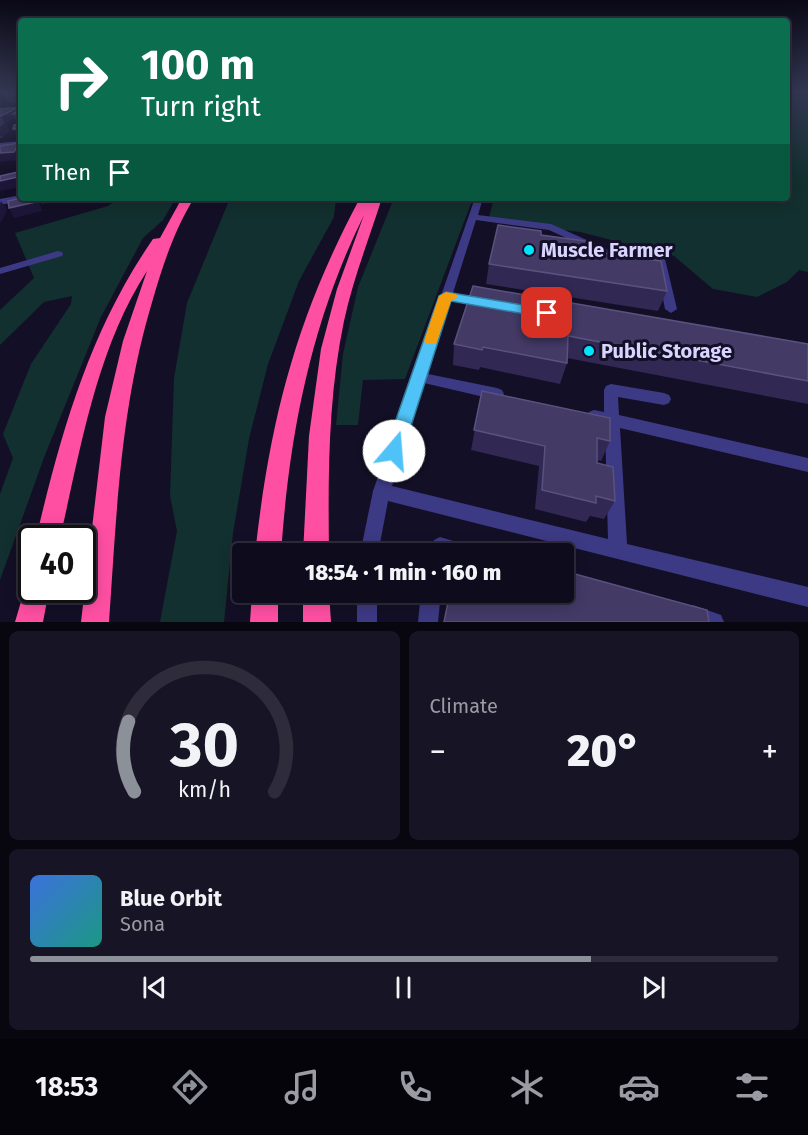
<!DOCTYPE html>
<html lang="en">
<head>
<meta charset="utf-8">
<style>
  :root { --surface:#0e0b1c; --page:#171425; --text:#f1f3f6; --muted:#9b9ba3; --line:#2e2b3b; --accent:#8c9099 }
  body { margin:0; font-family:"Fira Sans",sans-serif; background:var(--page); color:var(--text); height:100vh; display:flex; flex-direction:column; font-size:22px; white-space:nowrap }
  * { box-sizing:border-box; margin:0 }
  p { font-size:20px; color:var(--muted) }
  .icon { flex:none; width:33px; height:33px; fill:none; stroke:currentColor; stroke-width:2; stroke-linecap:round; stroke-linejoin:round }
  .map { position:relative; height:622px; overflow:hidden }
  .details { display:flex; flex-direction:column; gap:9px; padding:9px; background:#08060f; flex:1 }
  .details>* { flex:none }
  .top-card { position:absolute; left:18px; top:18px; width:772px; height:183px; border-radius:6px; box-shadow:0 3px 15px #0003,0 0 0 2px var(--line); background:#0b6e4f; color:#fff; overflow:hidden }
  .speed { position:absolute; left:18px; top:525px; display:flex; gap:12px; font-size:30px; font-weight:700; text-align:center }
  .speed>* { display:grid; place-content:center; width:78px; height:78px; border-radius:50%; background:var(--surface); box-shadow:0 3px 15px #0003,0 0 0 2px var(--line); line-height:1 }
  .speed .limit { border:3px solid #111; border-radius:9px; background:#fff; color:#111 }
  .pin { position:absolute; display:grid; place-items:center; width:51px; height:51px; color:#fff; margin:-26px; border-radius:12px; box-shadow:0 3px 9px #0006 }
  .me { position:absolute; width:66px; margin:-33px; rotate:18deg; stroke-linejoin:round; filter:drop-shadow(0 0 4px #0008) }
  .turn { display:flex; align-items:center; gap:21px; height:126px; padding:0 24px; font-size:27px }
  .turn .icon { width:78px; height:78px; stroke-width:2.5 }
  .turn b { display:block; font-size:42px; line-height:51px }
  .then { display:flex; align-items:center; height:57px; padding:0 24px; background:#0003; gap:12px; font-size:22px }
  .big { font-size:45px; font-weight:800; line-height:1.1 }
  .details .widget { flex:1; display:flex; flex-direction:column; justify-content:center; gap:9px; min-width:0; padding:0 21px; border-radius:9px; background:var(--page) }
  .details .dial { align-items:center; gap:0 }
  .dial svg { height:156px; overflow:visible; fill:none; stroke:var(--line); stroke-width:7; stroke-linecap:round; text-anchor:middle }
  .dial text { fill:var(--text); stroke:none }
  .song { display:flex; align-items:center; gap:18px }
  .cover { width:72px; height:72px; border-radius:9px; background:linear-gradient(135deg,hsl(220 70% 55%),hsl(170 70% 35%)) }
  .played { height:6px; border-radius:3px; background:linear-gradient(90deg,var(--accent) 75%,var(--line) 75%) }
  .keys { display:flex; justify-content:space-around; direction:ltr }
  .heat { display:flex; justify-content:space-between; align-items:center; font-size:33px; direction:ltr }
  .details .tiles { flex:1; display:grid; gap:9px; grid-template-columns:1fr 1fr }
  .widget:last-child { grid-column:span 2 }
  .trip { position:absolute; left:232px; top:543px; width:342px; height:60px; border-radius:6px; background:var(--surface); box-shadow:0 3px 15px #0003,0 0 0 2px var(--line); font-weight:800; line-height:60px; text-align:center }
  .tabs { display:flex; height:96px; justify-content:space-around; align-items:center; background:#06040b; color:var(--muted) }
  .tabs .icon { width:42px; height:42px }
  .tabs .on { color:var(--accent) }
  .tabs b { font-size:27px; color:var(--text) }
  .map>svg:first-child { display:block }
</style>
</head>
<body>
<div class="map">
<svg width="808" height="622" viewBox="0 0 808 622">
  <rect width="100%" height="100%" fill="#130f26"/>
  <path fill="#12302f" d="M788,92H808V272L799,270L787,282L757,297L713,289L674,256L580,232L488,221L494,198H788Z
    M119,198H176L163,220L143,238L101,317L45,455L0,580V494L13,458L3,434L31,364L71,304L72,296L44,302L0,345V310L34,278L15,233L108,206Z
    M230,198H336L334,217L299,281L268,364L249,439L233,533L224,622H160L177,531L170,496L174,378L187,303Z
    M394,198H473L405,379L363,380L358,425H336L343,354L358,287Z"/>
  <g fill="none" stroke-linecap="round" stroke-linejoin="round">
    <path fill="#3d3a85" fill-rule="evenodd" d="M21,107V111L0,112V108Z
      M21,141V145L0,147V143Z
      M21,195V198H25L24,200L0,205V199Z
      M475,198H483L478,215L551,224L609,250L665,259L677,309L671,313L665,309L656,263L603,255L549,230L476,220L453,293L483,298L489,302L483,306L451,301L428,374L497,388L502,390L504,394L502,398L497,400L424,383L392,486L608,539L605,425L589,420L587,416L589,412L594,410L604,412V390L606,386L611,384L664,393L669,395L671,399L669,403L664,405L618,397L619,415L808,458V472L620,428L627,544L808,587V607L388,501L378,554H360L373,491Z
      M58,251L62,252L63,254L62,256L0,274V268Z
      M440,537L473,547L475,554H429L434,540Z
      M357,592H377V622H357Z
      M421,592H441L438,622H418Z
      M693,605L721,615L724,622H686L683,615L686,608Z"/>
    <path fill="#ff4fa3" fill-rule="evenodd" d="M182,198H194C175,229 163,264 153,299C120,408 117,509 109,622H81L105,417L123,341L147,271C96,350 81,448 60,538H36C62,430 89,332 153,239L160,238Z
      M360,198H382C369,239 353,279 344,321C328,397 328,476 329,554H303L309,436L321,349L337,289L364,215C311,322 289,435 281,554H255C270,419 296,318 360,198Z
      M32,579V590H49L43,622H15L27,581Z
      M252,592H278V622H250Z
      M303,592H329L331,622H303Z"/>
  </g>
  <path fill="#312854" d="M0,92H21L17,104L7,101L5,97Z
    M17,108L18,110H21V121L17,122L15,118L5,123L9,131L2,138H0V109Z
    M541,235L592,251L667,291L658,311L486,284L489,264Z
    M473,286L808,344V404L567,358V363L560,384L480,367L479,370L453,365L454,344Z
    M482,391L610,441L601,461L597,460V463L615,501L604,519L590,516L586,522L535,509L539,466L471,450Z"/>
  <path fill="#1d163a" d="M0,92H12L4,94L5,97L0,99Z
    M21,93V102L17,104L13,96Z
    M17,108L20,113L13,114L15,118L5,124L1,116Z
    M5,123L9,131L2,138L0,135V127Z
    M21,128V136L18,137L13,129Z
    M19,143L21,146V156L19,160L0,162V153Z
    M18,172L21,177V187L0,191V181Z
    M37,198L40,204L42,211L14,218L9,208Z
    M48,198H51L53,201L42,205L40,201Z
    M1,201L7,210L2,221H0V204Z"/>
  <path fill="#433a66" stroke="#5a527e" stroke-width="1.5" d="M9,92H21V93L13,96L4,94Z
    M17,108L1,116H0V109Z
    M21,110V113L13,114L17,111Z
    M21,123V128L13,129L14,125Z
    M19,143L14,152L0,153V146Z
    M18,172V177L0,181V176Z
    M21,198H36V202L9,208L8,201Z
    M37,198H48L40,201Z
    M498,225L541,231V235L592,242V251L661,261L667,291L489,264Z
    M473,286L808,344V381L568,336L567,363L483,347L482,350L454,344Z
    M482,391L610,418V441L597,438V463L613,467L615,501L596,496V503L542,490L545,446L474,430Z
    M459,542L502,554H457Z
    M564,571L707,610L709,622H444L450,592H564Z"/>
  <linearGradient id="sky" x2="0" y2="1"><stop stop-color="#0a0815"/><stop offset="0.51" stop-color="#333752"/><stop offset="1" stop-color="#333752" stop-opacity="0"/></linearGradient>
  <rect width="808" height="179" fill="url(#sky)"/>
  <path fill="#4fc3f7" stroke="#337fa1" stroke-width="1.5" d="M446,292L547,309L554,313L547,318L451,301L403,451L401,456L394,458L388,456L385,451L439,296Z"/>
  <path fill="#f59e0b" d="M446,292L456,294L458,297L451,301L436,344H426L424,341L439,296Z"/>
  <g fill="#00e5ff" stroke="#130f26" stroke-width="2">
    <circle cx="529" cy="250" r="6"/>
    <circle cx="589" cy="351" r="6"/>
  </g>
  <g text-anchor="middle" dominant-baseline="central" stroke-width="6" stroke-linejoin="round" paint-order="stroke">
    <g font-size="20" font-weight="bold" fill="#d9d4ff" stroke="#130f26" text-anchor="start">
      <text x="541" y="250">Muscle Farmer</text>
      <text x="601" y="351">Public Storage</text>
    </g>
  </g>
</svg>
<div class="speed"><div class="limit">40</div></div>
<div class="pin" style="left:547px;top:313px;background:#d93025"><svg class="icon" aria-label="arrive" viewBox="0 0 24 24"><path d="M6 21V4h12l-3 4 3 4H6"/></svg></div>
<svg class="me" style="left:394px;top:451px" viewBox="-20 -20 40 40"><circle r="19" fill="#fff"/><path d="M0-13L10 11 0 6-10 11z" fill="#4fc3f7"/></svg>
<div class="trip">18:54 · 1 min · 160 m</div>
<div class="top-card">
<div class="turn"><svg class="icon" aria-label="right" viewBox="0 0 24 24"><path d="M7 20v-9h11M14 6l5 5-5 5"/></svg><div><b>100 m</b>Turn right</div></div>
<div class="then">Then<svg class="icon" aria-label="arrive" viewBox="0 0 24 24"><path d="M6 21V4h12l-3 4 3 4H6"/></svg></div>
</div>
</div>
<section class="details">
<div class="tiles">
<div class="widget dial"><svg viewBox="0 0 100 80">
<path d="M14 69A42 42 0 1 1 86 69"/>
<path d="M14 69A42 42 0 0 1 11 33" stroke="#8c9099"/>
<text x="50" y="56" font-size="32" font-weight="700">30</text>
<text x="50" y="72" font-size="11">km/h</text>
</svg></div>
<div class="widget"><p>Climate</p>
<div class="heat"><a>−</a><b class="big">20°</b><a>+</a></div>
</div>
<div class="widget">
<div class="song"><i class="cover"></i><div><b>Blue Orbit</b><p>Sona</p></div></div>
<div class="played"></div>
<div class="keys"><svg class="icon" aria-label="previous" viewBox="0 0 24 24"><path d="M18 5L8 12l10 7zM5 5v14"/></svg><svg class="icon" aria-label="pause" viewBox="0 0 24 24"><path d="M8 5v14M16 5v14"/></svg><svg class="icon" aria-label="next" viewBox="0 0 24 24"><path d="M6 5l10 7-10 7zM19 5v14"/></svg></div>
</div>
</div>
</section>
<nav class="tabs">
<b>18:53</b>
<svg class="icon on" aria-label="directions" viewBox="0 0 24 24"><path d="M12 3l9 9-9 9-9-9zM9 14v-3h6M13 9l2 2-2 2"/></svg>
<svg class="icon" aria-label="music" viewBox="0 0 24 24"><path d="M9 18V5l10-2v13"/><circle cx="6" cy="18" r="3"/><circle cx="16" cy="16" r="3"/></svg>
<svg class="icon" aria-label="phone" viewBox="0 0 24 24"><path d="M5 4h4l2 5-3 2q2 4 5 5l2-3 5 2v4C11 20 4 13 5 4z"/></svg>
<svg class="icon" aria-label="climate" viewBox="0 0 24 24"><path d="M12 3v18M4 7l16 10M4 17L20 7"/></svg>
<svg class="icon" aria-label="car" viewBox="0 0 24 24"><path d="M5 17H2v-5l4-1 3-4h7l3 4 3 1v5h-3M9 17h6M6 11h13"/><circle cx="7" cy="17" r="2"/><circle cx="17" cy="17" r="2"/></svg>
<svg class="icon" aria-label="filters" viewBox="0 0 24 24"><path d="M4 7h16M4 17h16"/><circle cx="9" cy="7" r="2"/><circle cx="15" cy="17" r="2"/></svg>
</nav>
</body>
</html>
